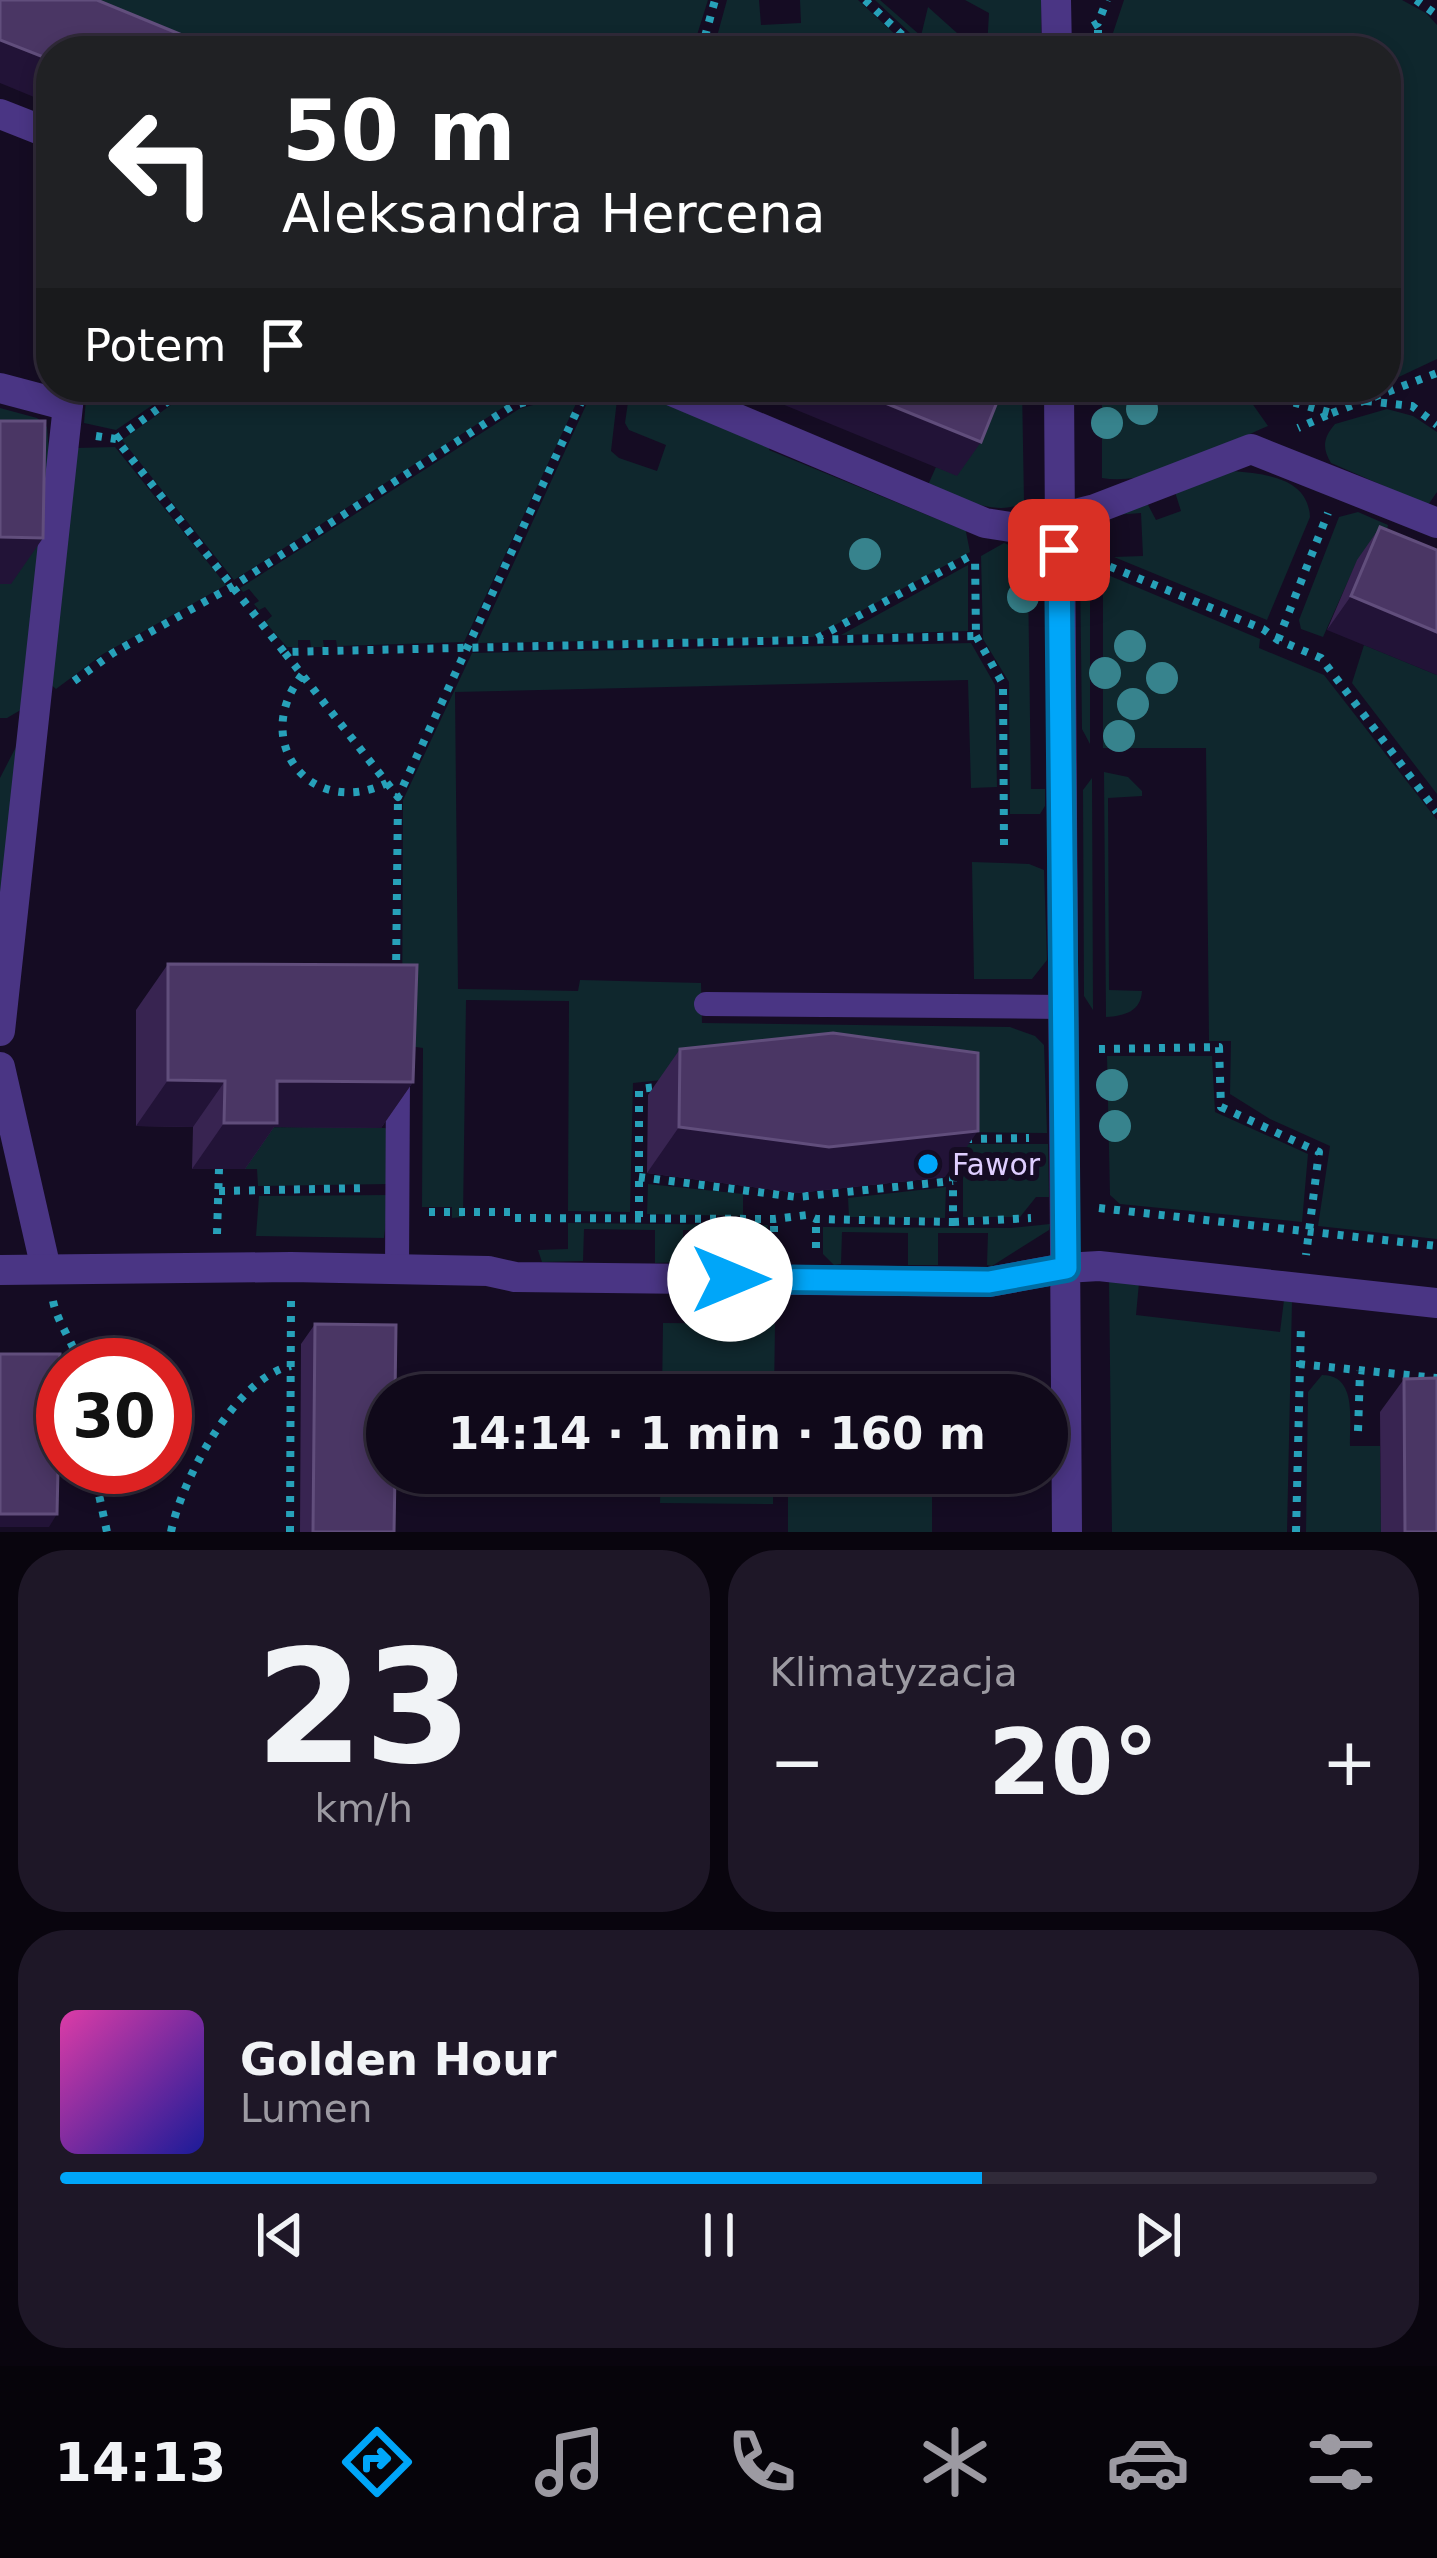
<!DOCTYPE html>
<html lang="pl">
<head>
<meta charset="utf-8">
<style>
  :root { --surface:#10091a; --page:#1e1727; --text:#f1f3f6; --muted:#9c9aa2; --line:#302a39; --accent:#00a6f9 }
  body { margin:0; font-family:"DejaVu Sans",sans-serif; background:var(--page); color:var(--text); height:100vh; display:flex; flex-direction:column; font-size:45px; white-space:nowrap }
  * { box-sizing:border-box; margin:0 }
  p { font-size:39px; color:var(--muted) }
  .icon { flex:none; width:66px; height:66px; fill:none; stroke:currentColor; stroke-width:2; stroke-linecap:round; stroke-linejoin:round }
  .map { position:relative; height:1532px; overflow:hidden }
  .panel { display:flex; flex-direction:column; gap:18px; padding:18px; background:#09050e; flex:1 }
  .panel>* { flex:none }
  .hud { position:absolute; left:36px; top:36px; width:1365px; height:366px; border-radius:48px; box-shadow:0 6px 18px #0003,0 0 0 3px var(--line); background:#202124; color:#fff; overflow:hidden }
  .speed { position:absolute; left:36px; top:1338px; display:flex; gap:24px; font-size:60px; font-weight:700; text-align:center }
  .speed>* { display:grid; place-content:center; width:156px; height:156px; border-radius:50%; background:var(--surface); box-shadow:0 6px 18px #0003,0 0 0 3px var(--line); line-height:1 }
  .speed .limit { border:18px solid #d22; background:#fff; color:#111 }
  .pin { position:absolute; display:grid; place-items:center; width:102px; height:102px; color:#fff; margin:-51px; border-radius:24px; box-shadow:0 6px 18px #0006 }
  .me { position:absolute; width:132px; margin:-66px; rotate:90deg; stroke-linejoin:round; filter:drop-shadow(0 0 9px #0008) }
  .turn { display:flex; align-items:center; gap:42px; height:252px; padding:0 48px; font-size:54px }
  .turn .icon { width:156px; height:156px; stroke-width:2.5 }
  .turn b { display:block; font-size:84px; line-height:102px }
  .then { display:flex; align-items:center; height:114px; padding:0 48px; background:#0003; gap:24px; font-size:45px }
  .big { font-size:90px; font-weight:800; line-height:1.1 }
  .panel .card { flex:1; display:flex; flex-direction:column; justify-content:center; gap:18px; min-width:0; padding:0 42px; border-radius:48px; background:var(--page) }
  .panel .dial { align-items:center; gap:0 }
  .dial b { font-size:156px; line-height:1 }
  .song { display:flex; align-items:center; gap:36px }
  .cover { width:144px; height:144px; border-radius:18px; background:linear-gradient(135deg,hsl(320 70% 55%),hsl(240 70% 35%)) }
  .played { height:12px; border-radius:6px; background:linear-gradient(90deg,var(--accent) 70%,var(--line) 70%) }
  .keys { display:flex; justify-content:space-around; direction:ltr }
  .heat { display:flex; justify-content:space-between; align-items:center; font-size:66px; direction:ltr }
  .panel .tiles { flex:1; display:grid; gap:18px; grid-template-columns:1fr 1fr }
  .card:last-child { grid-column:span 2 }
  .trip { position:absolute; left:366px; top:1374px; width:702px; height:120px; border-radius:60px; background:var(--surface); box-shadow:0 6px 18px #0003,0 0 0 3px var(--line); font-weight:800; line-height:120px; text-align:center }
  .dock { display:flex; height:192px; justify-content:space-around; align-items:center; background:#06040a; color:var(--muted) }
  .dock .icon { width:84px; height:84px }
  .dock .current { color:var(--accent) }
  .dock b { font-size:54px; color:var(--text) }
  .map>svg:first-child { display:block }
</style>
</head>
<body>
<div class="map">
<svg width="1437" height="1532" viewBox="0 0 1437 1532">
  <rect width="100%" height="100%" fill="#150c23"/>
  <path fill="#0f272d" d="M0,0H708L692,51H116Z
    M727,0H759L761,25L801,23L800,0H858L913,51H713Z
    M875,0H880L921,36L928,7L957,33L987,48L989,13L965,0H1041V47L1023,51H929Z
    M1124,0H1402L1426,13L1437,25V359L1386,383V51H1107Z
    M87,387H179L116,430L84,423Z
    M196,387H557L513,401L234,580L122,440Z
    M933,387H1022L1024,502C995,519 957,495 928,485L936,467L957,475Z
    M1102,387H1222L1249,399L1268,426C1220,446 1153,487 1102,478Z
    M630,388L770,445L769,450L954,526L965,527L970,552L813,637L477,643L593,390L617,400L611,451L619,458L657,471L666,445L629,430L625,423Z
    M582,391L464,642L337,646L336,640H323L324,647H311L310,640H298V647H287L265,622L272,616L265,607L259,610L254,604L259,601L249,589L243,592L240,588L519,409Z
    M0,408L37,418L47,427L50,463L24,708L7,718H0V584H10L0,467Z
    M1387,409L1413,416L1437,432V492L1428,505L1331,463C1322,448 1323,438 1335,424Z
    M115,447L226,585L103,654L56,689L49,683L76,448Z
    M1233,471C1267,474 1308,478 1310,517L1267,620L1114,557L1143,556L1141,513L1115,515L1147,503L1156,520L1181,511L1175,492Z
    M1358,512L1388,525L1386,535L1357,561L1323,637L1301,629L1299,620L1339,517Z
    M1004,543C1022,550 1041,554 1042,576L1028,577L1031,789H1045V806L1040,814H1010L1009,682L983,639L981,556Z
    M968,565V631L841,635Z
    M1080,568L1090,569V744L1082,729Z
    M1108,575L1260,639L1259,648L1324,675L1437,820V1239L1318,1226L1330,1146L1270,1119L1230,1094L1231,1041H1209L1206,748H1103V580Z
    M971,643L995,685L997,787L971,788L968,680L455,692L458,989L578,991L580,980L701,983L702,1023L1010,1027L1035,1036L1044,1045L1047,1133L961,1132L797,1066L633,1083L630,1212L568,1211L569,1001L466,1000L463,1217L452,1218V1207H422L423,1048L402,1045L403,800L472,653Z
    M1364,645L1437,675V794L1352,683Z
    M18,743L0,924V778Z
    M1104,772L1128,777L1142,791V796L1108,798L1109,990L1142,991C1141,1011 1125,1016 1106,1017Z
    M1092,778L1093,1010L1084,996L1083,790Z
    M972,862L1029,864L1044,870L1047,960L1032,979H974Z
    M1107,1056H1212L1215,1112L1308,1154L1302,1222L1120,1204L1110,1195Z
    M245,1127L385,1128L390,1130L389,1184L258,1186L257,1169H245Z
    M963,1144H1048L1049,1197H1036L1020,1217H963Z
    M648,1184L743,1194V1216L647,1214Z
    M946,1187L945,1218L849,1217L848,1198Z
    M389,1195L384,1238L256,1236L259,1196Z
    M568,1223L768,1225L763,1258L747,1262V1231L683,1230V1262L655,1263V1230L584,1229L583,1261L542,1262L538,1250L568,1249Z
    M1050,1224L1049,1230L992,1266L987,1265L988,1233H938V1265H908V1233L842,1232L841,1264L834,1265L823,1254V1227L1011,1228Z
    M1109,1281L1139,1283L1136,1315L1280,1332L1284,1300L1292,1301L1287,1532H1112Z
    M663,1323L775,1324L774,1395H662Z
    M1322,1375C1358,1375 1349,1421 1350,1446H1380L1381,1532H1306L1308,1392Z
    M661,1473H773V1504L660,1503Z
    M788,1473H932V1532H788Z"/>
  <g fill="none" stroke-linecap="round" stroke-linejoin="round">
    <path stroke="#27a1b9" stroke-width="8" stroke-dasharray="6 9" stroke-linecap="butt" d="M865,0L919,51
      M1416,0L1437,15
      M1093,26L1098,23L1107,0
      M701,51L715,0
      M1098,51V23
      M1236,387L1332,413L1298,428
      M1366,401L1412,406L1437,425
      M1332,413L1437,373
      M96,436L116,439L284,652L976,636L975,555
      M116,439L188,387
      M1096,561L1263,629L1278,640L1321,658L1437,812
      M976,636L1003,684L1004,845
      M817,638L974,554
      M1278,640L1328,513
      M285,653L398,797L588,387
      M302,675C250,741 310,820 387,783
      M74,681L113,653L233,586L512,406L575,387
      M396,975L398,797
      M1099,1049L1219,1047L1221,1107L1319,1152L1306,1255
      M966,1139L1029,1138
      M639,1177L797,1197L953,1181
      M219,1191L367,1188
      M1099,1208L1437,1246
      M429,1212H514
      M639,1217V1089L664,1086
      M515,1218L774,1219L807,1215L816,1219L953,1222V1160
      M953,1222L1031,1218
      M217,1234L219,1169
      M774,1247V1219
      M816,1248V1219
      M53,1301C58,1325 74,1342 79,1365
      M1299,1364L1437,1378
      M1358,1431L1360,1371
      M93,1467L107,1532
      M171,1532C181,1481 236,1377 291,1366
      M290,1532L291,1300
      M1296,1532L1301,1324"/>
    <path stroke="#4a3584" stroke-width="24" d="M706,1004L1064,1007
      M397,1270L398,1075"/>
    <path stroke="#4a3584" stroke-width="30" d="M0,114L51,134
      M662,387L985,523L1017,528L1059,518
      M0,388L68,406
      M0,1031L70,387
      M0,1067L46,1269"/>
    <path stroke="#4a3584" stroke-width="30" d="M1056,0L1057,51
      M1059,387L1067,1532
      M1059,518L1095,509L1251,449L1437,523
      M0,1270L291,1267L488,1271L515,1277L989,1282L1065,1268L1099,1266L1437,1303"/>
  </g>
  <g fill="#37838d">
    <circle cx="1142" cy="409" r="16"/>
    <circle cx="1107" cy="423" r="16"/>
    <circle cx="865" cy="554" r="16"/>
    <circle cx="1023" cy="597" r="16"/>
    <circle cx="1130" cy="646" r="16"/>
    <circle cx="1105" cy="673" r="16"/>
    <circle cx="1162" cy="678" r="16"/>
    <circle cx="1133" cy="704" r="16"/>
    <circle cx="1119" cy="736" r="16"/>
    <circle cx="1112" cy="1085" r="16"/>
    <circle cx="1115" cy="1126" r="16"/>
  </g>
  <path fill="#382451" d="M1380,527L1437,550L1327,630L1357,560Z
    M168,964L413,1082L381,1128L274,1127L245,1169H192L193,1127L136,1126V1010Z
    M680,1049L945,1177L797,1193L647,1173L648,1095Z
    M315,1324L394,1532H300L301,1344Z
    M1404,1379L1437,1532H1381L1380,1412Z"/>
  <path fill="#221337" d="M0,40L51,60V104L0,83Z
    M741,387H846L981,442L957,476Z
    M0,537L43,538L11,584H0Z
    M1351,596L1437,632V675L1327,630Z
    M168,1080L225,1081L193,1127L136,1126Z
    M277,1081L413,1082L381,1128L274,1127L245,1169H192L224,1123Z
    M679,1127L978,1131L945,1177L797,1193L647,1173Z
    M0,1514H57L49,1527H0Z"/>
  <path fill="#4a3664" stroke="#614e7c" stroke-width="3" d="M0,0H97L221,51H51V60L0,40Z
    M846,387H1003L981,442Z
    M0,421H45L43,538L0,537Z
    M1380,527L1437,550V632L1351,596Z
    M168,964L417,965L413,1082L277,1081V1123H224L225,1081L168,1080Z
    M833,1033L978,1053V1131L829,1147L679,1127L680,1049Z
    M315,1324L396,1325L395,1395H387V1473H395L394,1532H313Z
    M0,1354H60L59,1380H63V1424H59L57,1514H0Z
    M1437,1378V1532H1405L1404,1379Z"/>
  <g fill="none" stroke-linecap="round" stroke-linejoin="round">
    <defs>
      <path id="route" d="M730,1279L989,1282L1066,1268L1059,550"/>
    </defs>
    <use href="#route" stroke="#006ca2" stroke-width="30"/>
    <use href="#route" stroke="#00a6f9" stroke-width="21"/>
  </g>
  <circle fill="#00a6f9" stroke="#150c23" stroke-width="4.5" cx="928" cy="1164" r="12"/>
  <g text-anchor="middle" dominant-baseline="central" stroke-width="12" stroke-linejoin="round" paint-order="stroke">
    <g font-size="30" fill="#dfceff" stroke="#150c23" text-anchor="start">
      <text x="952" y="1164">Fawor</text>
    </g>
  </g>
</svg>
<div class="speed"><div class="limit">30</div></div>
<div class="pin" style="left:1059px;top:550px;background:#d93025"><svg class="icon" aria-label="arrive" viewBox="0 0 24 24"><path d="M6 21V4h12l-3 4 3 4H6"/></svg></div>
<svg class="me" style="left:730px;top:1279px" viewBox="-20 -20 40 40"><circle r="19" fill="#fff"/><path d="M0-13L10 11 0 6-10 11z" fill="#00a6f9"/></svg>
<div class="trip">14:14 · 1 min · 160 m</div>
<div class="hud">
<div class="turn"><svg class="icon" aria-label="left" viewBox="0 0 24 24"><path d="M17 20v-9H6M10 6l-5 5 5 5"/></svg><div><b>50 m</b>Aleksandra Hercena</div></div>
<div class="then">Potem<svg class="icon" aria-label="arrive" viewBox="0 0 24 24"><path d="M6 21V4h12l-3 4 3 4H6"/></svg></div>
</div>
</div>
<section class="panel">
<div class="tiles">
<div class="card dial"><b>23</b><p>km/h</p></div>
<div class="card"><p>Klimatyzacja</p>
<div class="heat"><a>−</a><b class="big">20°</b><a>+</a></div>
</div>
<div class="card">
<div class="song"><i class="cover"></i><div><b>Golden Hour</b><p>Lumen</p></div></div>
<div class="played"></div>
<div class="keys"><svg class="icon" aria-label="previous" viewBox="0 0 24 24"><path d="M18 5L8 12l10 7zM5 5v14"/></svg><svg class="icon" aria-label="pause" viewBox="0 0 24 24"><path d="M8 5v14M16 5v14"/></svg><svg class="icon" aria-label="next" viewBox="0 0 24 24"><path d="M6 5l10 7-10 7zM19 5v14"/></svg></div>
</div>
</div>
</section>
<nav class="dock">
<b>14:13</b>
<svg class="icon current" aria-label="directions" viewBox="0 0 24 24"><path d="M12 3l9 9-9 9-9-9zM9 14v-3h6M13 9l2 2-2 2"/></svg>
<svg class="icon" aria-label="music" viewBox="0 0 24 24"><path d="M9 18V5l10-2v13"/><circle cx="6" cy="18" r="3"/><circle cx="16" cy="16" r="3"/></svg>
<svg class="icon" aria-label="phone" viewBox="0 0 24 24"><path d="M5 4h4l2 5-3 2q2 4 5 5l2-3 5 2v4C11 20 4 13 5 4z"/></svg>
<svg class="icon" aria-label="climate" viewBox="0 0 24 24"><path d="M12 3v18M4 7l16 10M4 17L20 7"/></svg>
<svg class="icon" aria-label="car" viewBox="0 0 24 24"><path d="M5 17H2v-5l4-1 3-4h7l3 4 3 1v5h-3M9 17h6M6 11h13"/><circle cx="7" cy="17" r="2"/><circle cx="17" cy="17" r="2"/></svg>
<svg class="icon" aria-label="filters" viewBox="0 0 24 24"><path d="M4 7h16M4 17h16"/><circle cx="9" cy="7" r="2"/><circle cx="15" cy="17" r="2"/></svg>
</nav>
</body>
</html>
